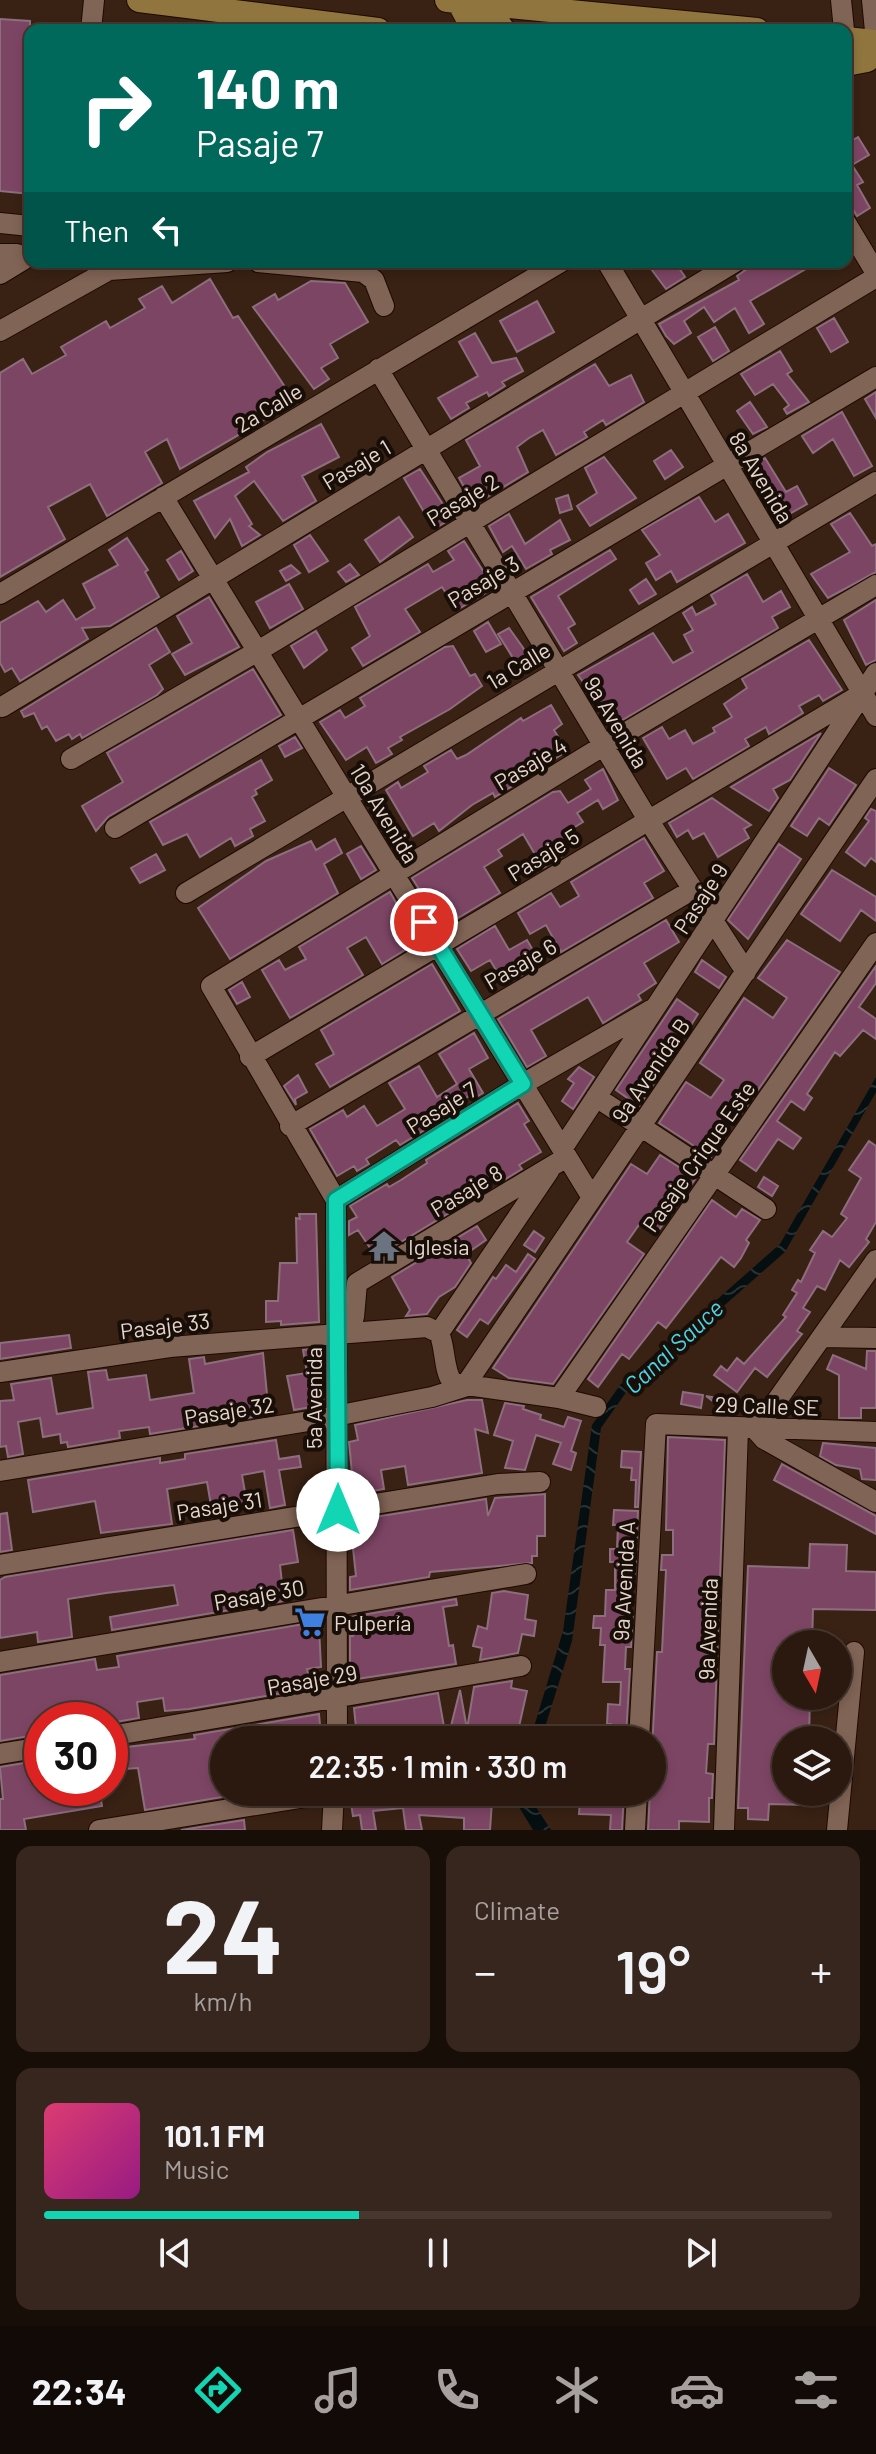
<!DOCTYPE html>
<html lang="en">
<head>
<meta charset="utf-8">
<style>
  :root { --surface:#2b190f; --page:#37261d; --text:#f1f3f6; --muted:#a6a09e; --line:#47382f; --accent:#12d5b4 }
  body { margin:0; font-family:Barlow,sans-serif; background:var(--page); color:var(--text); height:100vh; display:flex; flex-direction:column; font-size:30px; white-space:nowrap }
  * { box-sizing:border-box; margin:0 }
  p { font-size:26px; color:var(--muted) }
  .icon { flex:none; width:44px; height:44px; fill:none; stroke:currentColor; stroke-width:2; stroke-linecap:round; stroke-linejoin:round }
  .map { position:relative; height:1830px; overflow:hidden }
  .side { display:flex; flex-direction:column; gap:16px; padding:16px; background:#180e08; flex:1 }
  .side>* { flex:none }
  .banner { position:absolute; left:24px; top:24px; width:828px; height:244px; border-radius:16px; box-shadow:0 4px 12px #0003,0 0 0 2px var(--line); background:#00695c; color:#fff; overflow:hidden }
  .needle { width:52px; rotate:171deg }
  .tools { position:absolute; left:772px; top:1630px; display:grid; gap:16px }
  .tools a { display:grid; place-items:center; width:80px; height:80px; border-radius:50%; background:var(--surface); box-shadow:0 4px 12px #0003,0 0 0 2px var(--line); font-size:40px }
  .speed { position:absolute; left:24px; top:1702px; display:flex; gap:16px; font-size:40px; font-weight:700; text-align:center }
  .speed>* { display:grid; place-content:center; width:104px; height:104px; border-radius:50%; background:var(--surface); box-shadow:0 4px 12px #0003,0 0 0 2px var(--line); line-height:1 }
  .speed .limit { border:12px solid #d22; background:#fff; color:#111 }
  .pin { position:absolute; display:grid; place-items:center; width:68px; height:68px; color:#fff; margin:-34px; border:4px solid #fff; border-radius:50%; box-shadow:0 2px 8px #0007 }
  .me { position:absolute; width:88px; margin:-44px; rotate:0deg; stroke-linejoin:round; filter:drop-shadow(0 0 6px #0008) }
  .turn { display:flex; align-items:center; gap:28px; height:168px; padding:0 40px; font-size:36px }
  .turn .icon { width:104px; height:104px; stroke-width:2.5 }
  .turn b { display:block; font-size:56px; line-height:68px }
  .then { display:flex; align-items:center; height:76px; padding:0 40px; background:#0003; gap:16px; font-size:30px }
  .big { font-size:60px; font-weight:600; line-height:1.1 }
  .side .tile { flex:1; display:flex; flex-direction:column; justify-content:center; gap:12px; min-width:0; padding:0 28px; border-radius:16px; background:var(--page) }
  .side .dial { align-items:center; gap:0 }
  .dial b { font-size:104px; line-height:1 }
  .song { display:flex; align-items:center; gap:24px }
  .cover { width:96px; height:96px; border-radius:12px; background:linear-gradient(135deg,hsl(340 70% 55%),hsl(310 70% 35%)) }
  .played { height:8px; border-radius:4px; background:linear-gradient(90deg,var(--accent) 40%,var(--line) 40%) }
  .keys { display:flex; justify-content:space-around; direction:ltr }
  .heat { display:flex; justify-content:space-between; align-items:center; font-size:44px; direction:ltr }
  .side .tiles { flex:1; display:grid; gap:16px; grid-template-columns:1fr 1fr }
  .tile:last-child { grid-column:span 2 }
  .trip { position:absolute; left:210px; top:1726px; width:456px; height:80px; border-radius:40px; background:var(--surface); box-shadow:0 4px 12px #0003,0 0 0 2px var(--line); font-weight:600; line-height:80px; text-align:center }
  .tabs { display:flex; height:128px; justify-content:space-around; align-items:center; background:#110a06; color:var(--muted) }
  .tabs .icon { width:56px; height:56px }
  .tabs .current { color:var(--accent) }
  .tabs b { font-size:36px; color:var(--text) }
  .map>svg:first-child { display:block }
</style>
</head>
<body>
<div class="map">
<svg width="876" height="1830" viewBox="0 0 876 1830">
  <defs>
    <pattern id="water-waves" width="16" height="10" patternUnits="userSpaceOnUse" patternTransform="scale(2)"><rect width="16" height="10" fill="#050f11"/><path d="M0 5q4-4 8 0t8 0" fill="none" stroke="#293132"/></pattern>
  </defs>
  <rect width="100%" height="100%" fill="#392114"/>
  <path fill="url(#water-waves)" d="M876,1077V1092L785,1252L627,1391L601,1428L572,1641L541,1740H530L563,1631L592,1425L620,1385L780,1244Z
    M515,1792H526L551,1830H533L516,1802Z"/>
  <path fill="#7d4564" stroke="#8c6e7d" stroke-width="2" d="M0,19L30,21V194L0,191Z
    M858,137L869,155L852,165L863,182L857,185L870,208L857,216L846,198V144Z
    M646,262H675L685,277L666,289Z
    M767,262H818L750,301L764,324L749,333L735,308L714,322L704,307L684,321L691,333L674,344L666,336L659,324L739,280L737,276L751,266L753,269Z
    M210,279L233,318L238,316L295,402L180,469L167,439L145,452L162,483L107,516L90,484L48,507L65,539L0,577V373L23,359L32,374L66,355L61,347L106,321L110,328L145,308L139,299L162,286L172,303Z
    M311,281L345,283L368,322L330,344L338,358L321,368L329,379L314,389L253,307L275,294L278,300Z
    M537,301L554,332L517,352L500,321Z
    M834,318L848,342L831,352L817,328Z
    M715,327L729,351L713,361L698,337Z
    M475,333L492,363L516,358L523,371L502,382L505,386L489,396L487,392L466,403L469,408L451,419L438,398L478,376L459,342Z
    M780,351L792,371L787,374L809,402L787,414L784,409L789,405L773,384L755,395L741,374Z
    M595,364L609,386L631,375L644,402L606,425L603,420L584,432L587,437L556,455L543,430L529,438L517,447L528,472L474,505L459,478L480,466L466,440Z
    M876,392V418L865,399Z
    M750,402L767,427L753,434L737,411Z
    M842,412L872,466L854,476L833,439L813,453L802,436Z
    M321,424L339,457L302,476L316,501L283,521L254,481L235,496L252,524L249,526L260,535L242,546L230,519L215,538L194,501L249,472L246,467L267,452Z
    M671,450L683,467L665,479L654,461Z
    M604,457L636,498L590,526L577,506L597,493L585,468Z
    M765,458L786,492L797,486L807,504L777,521L767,502L772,500L750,467Z
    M420,469L452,518L434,529L404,478Z
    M568,495L572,509L560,513L556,499Z
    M699,497L715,522L728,514L745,543L677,582L671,571L656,580L646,563L660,555L642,530Z
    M850,513L872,546L876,544V572L828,598L811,574L850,552L831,524Z
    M509,514L525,544L560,520L570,540L550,550L552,554L526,569L512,546L503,552L489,526Z
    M399,517L413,537L380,562L365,540Z
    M310,535L328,561L309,572L294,545Z
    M127,538L148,570L145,572L159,597L110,626L82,628L88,639L20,681L12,668L5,672L0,663V623L38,601L46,612L63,600L76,620L95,608L83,584L118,565L109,550Z
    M464,541L494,588L457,610L442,587L405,609L420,632L363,666L352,648L370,636L355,607L428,564L433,572L454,560L448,551Z
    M610,550L616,559L558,596L575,624L568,628L577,643L564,651L531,597Z
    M181,551L193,571L179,580L167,560Z
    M350,564L359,575L346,582L338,572Z
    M291,565L300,573L286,581L280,571Z
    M747,574L763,602L781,591L790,607L772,617L778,628L614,725L578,675L653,633L673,663L693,652L684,635L693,630L683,613L692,607L696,615L716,604L711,595Z
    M646,579L656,594L639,604L630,590Z
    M289,584L303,609L270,628L256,602Z
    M209,597L239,647L185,675L172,654L192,643L177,616Z
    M876,600V660L866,665L844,620Z
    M488,622L501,644L486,652L474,631Z
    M156,628L170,652L149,665L163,689L157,695L82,738L80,734L72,739L69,734L56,741L47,726L42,729L34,713L24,717L21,711Z
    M509,628L536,666L523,674L498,634Z
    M316,631L327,650L304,668L291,646Z
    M809,640L842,690L823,701L819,695L799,706L803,713L769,734L766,727L745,739L749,746L693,779L686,768L667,779L643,738L662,727L669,739L685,730L693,744L715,732L713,728L732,717L724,704L747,688L742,679Z
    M453,646L470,676L475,674L482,686L450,709L400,737L402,740L388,748L392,754L376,763L367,747L346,760L320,722L340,710L345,718L365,706L360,698L445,647Z
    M253,669L281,715L108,817L96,831L82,806L123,782L107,753Z
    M551,705L562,724L554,730L567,751L495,797L493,793L472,805L439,831L434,823L413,836L386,790L398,782L401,788L428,772L424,766L451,750L457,759L466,755L521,718L523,721Z
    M821,733L790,780L773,789L778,798L769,811L731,787Z
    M295,737L302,748L285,757L279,746Z
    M261,760L272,780L255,790L257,794L252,797L265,821L250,829L253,836L235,846L231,838L200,857L187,834L163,845L150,822Z
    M829,768L856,785L829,825L819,818L807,836L791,826Z
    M603,769L618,800L603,809L598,800L577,813L583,822L570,830L575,839L558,849L562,856L543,868L523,834L498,850L502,856L484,867L500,893L443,927L412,878L553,792L560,791L568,803L591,789L585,780Z
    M712,798L751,825L744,829L749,838L718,857L704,833L693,839L688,830L677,837L669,823Z
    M871,809L876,811V862L871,858L865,866L846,852L869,821L865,818Z
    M644,838L664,871L644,883L653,898L561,952L546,925L530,934L518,913L551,893L560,907L579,896L571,882Z
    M335,839L342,853L324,864L338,893L230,959L198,908L266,861L311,841L316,850Z
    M779,844L801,859L748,939L728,920Z
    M361,846L376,870L361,879L347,854Z
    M156,854L165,870L140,883L131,868Z
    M832,870L876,897V921L861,910L840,941L801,914Z
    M390,892L418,942L382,964L366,937L347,948L363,975L290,1018L262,970L279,960L285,970L306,959L299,947Z
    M666,920L679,942L644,963L656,983L638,995L641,1000L603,1023L588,997L531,1030L546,1056L527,1067L498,1019Z
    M495,926L509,950L527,940L534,952L515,963L522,975L505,985L490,960L471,971L457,949Z
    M787,940L840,972L735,1123L723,1115L707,1138L719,1146L711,1157L659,1123L686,1082L711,1098L724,1080L700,1063L744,998L773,1018L787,998L758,978Z
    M702,960L726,977L719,988L695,972Z
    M432,964L460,1011L330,1087L316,1064L334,1054L321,1030Z
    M876,966V983L859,1007L876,1019V1039L863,1030L840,1056L835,1052L807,1094L812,1098L804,1110L791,1101L777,1121L801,1138L793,1149L778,1139L756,1171L740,1160Z
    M242,982L250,997L237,1004L229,990Z
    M677,999L698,1014L688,1030L682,1026L667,1048L674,1053L639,1106L616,1090Z
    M474,1033L488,1058L469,1069L483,1093L471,1100L469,1096L446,1111L449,1115L400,1145L396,1140L366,1159L369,1164L357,1171L354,1166L337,1176L310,1129L343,1110L347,1117L364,1106L377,1126L405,1109L389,1083L419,1066L437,1097L457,1084L439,1054Z
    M579,1067L594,1077L573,1109L562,1101L574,1083L568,1079Z
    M298,1075L307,1092L295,1099L296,1105L284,1086Z
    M518,1103L529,1121L524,1124L541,1152L519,1165L522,1169L504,1180L501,1175L491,1182L489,1179L468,1191L472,1199L376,1257L358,1230L349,1235V1221L357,1217L350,1206L387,1184L389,1187L401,1180L427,1163L426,1160Z
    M869,1141L876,1146V1222L866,1239L869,1242L849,1267L840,1260L825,1290L817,1286L803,1308L810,1312L797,1331L802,1334L767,1377L755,1368L737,1392L714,1375L721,1366L727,1371L737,1358L744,1364L786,1317L783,1315L797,1293L792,1290L798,1280L801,1282L815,1253L810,1250L823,1231L832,1237L847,1218L841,1214L861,1178L849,1170Z
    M660,1155L696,1178L656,1234L641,1222L627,1242L644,1254L553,1384L509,1378L493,1368L631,1164L647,1174Z
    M764,1177L778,1186L772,1196L758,1187Z
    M712,1200L736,1217L742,1209L760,1220L746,1240L749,1243L741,1258L734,1267L721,1257L666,1328L658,1322L629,1359L622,1354L598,1387L588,1379Z
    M299,1214H316L319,1322L281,1325V1321L266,1322V1301H278L280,1263H297L296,1218L300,1219Z
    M477,1226L486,1240L466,1254L471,1263L455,1287L439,1297L427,1314L406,1316L410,1310L392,1277Z
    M534,1231L544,1238L535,1252L524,1245Z
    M528,1254L535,1259L488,1324L480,1319L467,1337L457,1330L493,1277L496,1279L506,1265L516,1272Z
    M69,1335L71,1348L0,1359V1343Z
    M321,1348L323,1371L319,1372L323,1405L294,1410L287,1376L307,1373L303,1350Z
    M867,1351H876V1408H861V1418H839V1375L827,1369L833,1355L866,1369Z
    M263,1353L268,1405L253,1407L254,1417L150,1434L149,1427L119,1431L120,1438L68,1447L67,1442L61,1443L60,1434L43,1437L40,1418L18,1422L23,1454L8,1457L6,1446L0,1447V1401L14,1400L11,1384L51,1378L57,1414L93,1408L88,1372L106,1370L108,1380L146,1375L150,1400L194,1393L189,1359L204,1357L205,1364Z
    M683,1392L703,1395L701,1408L681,1404Z
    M706,1396L738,1402L730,1414Z
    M467,1400H482L488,1433L475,1429L482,1473L408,1485L405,1466L381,1470L384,1489L354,1494L349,1442L358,1440L355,1425Z
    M505,1403L524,1406L523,1409L541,1415L540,1419L564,1427L568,1417L581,1421L571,1451L576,1453L571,1470L553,1464L561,1443L536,1435L525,1470L505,1468L513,1441L494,1435Z
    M668,1437L725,1440L714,1744H708L706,1773L713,1774L712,1798H709V1822L679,1821V1830H648L657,1652H662L666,1570H661L662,1555H673V1530H666Z
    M276,1440L279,1459L299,1456L301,1467L279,1470L285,1505L270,1508L264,1471L242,1475L247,1504L228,1507L229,1515L213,1517L207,1482L167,1489L172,1524L101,1533L95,1501L33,1512L28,1480L160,1458V1463L185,1459V1454Z
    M823,1443L876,1448V1480L862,1479L860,1469L836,1465L820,1456Z
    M622,1451L641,1452L638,1507H635L636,1480H631L632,1468L621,1467Z
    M782,1464L876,1516V1534L774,1480Z
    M545,1494V1536H537V1556H532V1563L430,1572L429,1577L350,1590V1577L356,1576L350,1521L486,1499L488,1516L495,1498Z
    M614,1510L638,1511L635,1577H628V1610L633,1611L631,1647H626L625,1669H630L626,1736L610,1735L611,1724H607L608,1704L620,1705L621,1682H603L605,1645H600L601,1628H593L594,1616H605L606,1590H615V1562H610V1549H617L618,1525H613Z
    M7,1513L12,1550L0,1552V1514Z
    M293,1530L298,1562L280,1565L284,1601L268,1604L267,1598L241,1602L242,1608L112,1630L110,1617L178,1605L174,1585L106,1593L68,1599L72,1637L38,1642L37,1632L0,1638V1580L5,1577Z
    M810,1544L847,1545L846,1571L876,1572V1610L813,1609L812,1644H786V1696H810L809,1740H786V1792H807V1805L769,1804L768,1820L748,1819V1808H738L748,1566L809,1568Z
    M504,1591L528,1595L525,1619L536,1621L534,1636L522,1634L518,1653L480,1660L482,1648L473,1646L478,1626L487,1629L492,1593Z
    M456,1599L457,1605L443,1607L449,1646L453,1645L456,1664L350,1680V1636H353L350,1617Z
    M322,1621L323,1628H319L321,1667L307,1669L310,1684L300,1686L301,1690L189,1709L165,1711L163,1698L137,1702L139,1718L110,1723V1720H42V1734L0,1741V1675L95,1659L97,1670L119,1667L117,1656Z
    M512,1681L511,1688L527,1691L516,1740L448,1738L460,1690L467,1729L474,1687Z
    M438,1693L446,1738L357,1737L354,1708Z
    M319,1714L320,1725L305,1727L307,1740H224V1792L240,1794L145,1810L138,1768L110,1770V1749L195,1739L194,1735Z
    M42,1760V1788H99L102,1806L24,1819L26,1830H0V1799H3L0,1767Z
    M381,1792H469L472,1800L492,1801L490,1830H464V1818L419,1815L422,1830H406L403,1808L373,1811L376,1830H362L360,1815L353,1816L350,1797Z
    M621,1792H624L622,1830H610L611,1815L579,1814L580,1801L620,1802Z
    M244,1820L245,1830H181Z"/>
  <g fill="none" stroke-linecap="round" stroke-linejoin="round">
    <defs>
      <path id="minor" d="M841,0L844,30
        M872,0L876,41
        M91,30L94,0
        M0,223L30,226
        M846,223L876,273
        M0,254H17L23,260L0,274
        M258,262L363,272L374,280L384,306
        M607,262L876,716
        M0,331L109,270L227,262
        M378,369L647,818L746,972
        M163,497L591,1196
        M0,594L561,262
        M2,707L735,262
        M71,759L258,651L876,277
        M115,828L876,377
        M186,893L876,482
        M250,1057L863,693
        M596,1097L766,1209
        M290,1126L692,890
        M562,1149L876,673
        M336,1200L211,986L603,746L876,585
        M336,1200L337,1740
        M336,1200L523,1084L651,1010
        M876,1260L756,1430L764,1439L876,1502
        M337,1332L354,1317L357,1283L567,1157
        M439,1333L549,1171
        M822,1337L876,1338
        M0,1372L170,1347L427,1327L439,1333C446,1348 443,1371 453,1383L559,1398L596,1407
        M559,1398L876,943
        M0,1471L315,1420L432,1397L464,1387L876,779
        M0,1565L498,1484L540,1482
        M0,1662L526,1574
        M110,1736L521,1666
        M639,1740L656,1424L876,1432
        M0,1754L42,1747
        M99,1830L337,1792
        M332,1830L334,1792
        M635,1830L637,1792
        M724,1830L738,1429
        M837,1830L854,1652"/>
      <path id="major" d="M139,0L378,30
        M447,0L757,30
        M458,0L474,30
        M481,0L503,30
        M846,39L876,42
        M846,64L867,60L876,43"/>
    </defs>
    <use href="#minor" stroke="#1f0a01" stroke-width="22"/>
    <use href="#major" stroke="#1f0a01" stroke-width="26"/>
    <use href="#minor" stroke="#806455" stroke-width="20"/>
    <use href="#major" stroke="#90753e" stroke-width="24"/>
  </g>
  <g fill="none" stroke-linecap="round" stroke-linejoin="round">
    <defs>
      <path id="route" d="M338,1510L336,1200L523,1084L424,922"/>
    </defs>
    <use href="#route" stroke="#0c8a75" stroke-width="20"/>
    <use href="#route" stroke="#12d5b4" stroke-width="14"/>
  </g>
  <defs>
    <symbol id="temple-bare" viewBox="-9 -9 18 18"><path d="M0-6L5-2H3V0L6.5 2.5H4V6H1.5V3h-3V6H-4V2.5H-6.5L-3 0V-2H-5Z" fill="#6b7280" stroke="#180e08" stroke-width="2.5" paint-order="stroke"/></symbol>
    <symbol id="supermarket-bare" viewBox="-9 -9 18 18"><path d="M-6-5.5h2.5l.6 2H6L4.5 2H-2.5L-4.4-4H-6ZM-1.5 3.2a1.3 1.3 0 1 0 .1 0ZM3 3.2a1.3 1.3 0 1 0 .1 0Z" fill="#3f7fe0" stroke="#180e08" stroke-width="2.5" paint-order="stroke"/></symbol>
  </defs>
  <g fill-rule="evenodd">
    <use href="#temple-bare" x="362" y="1224" width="44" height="44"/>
    <use href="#supermarket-bare" x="288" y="1600" width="44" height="44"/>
  </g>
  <g text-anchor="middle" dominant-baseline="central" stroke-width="8" stroke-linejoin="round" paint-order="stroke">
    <g font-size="22" fill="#e6d5cd" stroke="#180e08">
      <text transform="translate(268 407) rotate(-31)">2a Calle</text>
      <text transform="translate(356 464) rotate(-31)">Pasaje 1</text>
      <text transform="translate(762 477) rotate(59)">8a Avenida</text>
      <text transform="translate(462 499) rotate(-31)">Pasaje 2</text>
      <text transform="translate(483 581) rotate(-31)">Pasaje 3</text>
      <text transform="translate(518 665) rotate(-31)">1a Calle</text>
      <text transform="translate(617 722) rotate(59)">9a Avenida</text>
      <text transform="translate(530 763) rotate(-31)">Pasaje 4</text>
      <text transform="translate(385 813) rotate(59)">10a Avenida</text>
      <text transform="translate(543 854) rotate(-32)">Pasaje 5</text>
      <text transform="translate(700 898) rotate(-57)">Pasaje 9</text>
      <text transform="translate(520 963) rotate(-30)">Pasaje 6</text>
      <text transform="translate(650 1070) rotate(-56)">9a Avenida B</text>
      <text transform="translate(441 1107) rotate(-32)">Pasaje 7</text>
      <text transform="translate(698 1156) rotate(-55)">Pasaje Crique Este</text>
      <text transform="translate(466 1190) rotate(-31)">Pasaje 8</text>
      <text transform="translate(165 1325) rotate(-7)">Pasaje 33</text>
      <text transform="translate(313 1398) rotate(-90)">5a Avenida</text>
      <text transform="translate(767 1405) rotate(2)">29 Calle SE</text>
      <text transform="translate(229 1410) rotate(-9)">Pasaje 32</text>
      <text transform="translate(219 1505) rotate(-9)">Pasaje 31</text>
      <text transform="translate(623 1581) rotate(-87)">9a Avenida A</text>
      <text transform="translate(259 1594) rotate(-10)">Pasaje 30</text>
      <text transform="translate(707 1629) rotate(-88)">9a Avenida</text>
      <text transform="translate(312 1679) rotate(-10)">Pasaje 29</text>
    </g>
    <g font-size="22" fill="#e6d5cd" stroke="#180e08" text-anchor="start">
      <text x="408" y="1246">Iglesia</text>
      <text x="334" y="1622">Pulpería</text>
    </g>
    <g font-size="24" font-style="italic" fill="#4cd3e6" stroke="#180e08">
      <text transform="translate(673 1346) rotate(-43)">Canal Sauce</text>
    </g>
  </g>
</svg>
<div class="tools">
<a><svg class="needle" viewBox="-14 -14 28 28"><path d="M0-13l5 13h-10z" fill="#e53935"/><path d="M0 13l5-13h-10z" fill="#a6a09e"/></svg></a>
<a><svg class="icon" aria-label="layers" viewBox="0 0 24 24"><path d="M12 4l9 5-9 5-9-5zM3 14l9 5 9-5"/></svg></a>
</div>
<div class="speed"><div class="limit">30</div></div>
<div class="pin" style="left:424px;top:922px;background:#d93025"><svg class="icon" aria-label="arrive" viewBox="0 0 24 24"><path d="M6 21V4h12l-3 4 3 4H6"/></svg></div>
<svg class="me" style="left:338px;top:1510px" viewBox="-20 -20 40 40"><circle r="19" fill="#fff"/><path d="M0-13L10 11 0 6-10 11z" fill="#12d5b4"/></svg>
<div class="trip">22:35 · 1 min · 330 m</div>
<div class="banner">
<div class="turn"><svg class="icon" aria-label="right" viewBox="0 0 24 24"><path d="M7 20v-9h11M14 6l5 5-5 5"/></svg><div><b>140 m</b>Pasaje 7</div></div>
<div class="then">Then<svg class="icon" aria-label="left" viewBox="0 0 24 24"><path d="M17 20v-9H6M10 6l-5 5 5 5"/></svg></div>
</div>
</div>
<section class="side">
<div class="tiles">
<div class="tile dial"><b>24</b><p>km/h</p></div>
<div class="tile"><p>Climate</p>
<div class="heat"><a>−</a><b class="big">19°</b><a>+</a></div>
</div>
<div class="tile">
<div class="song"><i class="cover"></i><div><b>101.1 FM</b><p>Music</p></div></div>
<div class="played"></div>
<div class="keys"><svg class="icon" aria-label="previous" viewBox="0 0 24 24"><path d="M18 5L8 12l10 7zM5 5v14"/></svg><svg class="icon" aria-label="pause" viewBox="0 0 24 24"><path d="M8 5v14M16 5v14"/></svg><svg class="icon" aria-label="next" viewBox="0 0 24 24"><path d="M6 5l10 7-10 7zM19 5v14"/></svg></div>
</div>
</div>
</section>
<nav class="tabs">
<b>22:34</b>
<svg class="icon current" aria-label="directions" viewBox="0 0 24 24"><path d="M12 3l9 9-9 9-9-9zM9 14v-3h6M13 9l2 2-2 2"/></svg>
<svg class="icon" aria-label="music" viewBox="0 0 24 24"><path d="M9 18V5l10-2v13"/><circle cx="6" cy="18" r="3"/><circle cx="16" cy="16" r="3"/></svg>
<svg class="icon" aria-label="phone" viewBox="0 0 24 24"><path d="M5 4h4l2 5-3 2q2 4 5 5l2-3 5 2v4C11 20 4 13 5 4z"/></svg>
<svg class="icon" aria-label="climate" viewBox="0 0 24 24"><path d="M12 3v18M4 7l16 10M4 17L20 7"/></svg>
<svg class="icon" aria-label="car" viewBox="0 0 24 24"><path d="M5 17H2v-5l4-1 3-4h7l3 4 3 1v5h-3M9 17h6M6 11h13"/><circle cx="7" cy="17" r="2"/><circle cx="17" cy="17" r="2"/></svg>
<svg class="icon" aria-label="filters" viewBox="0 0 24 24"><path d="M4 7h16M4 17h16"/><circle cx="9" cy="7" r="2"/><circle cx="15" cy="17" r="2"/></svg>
</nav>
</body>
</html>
